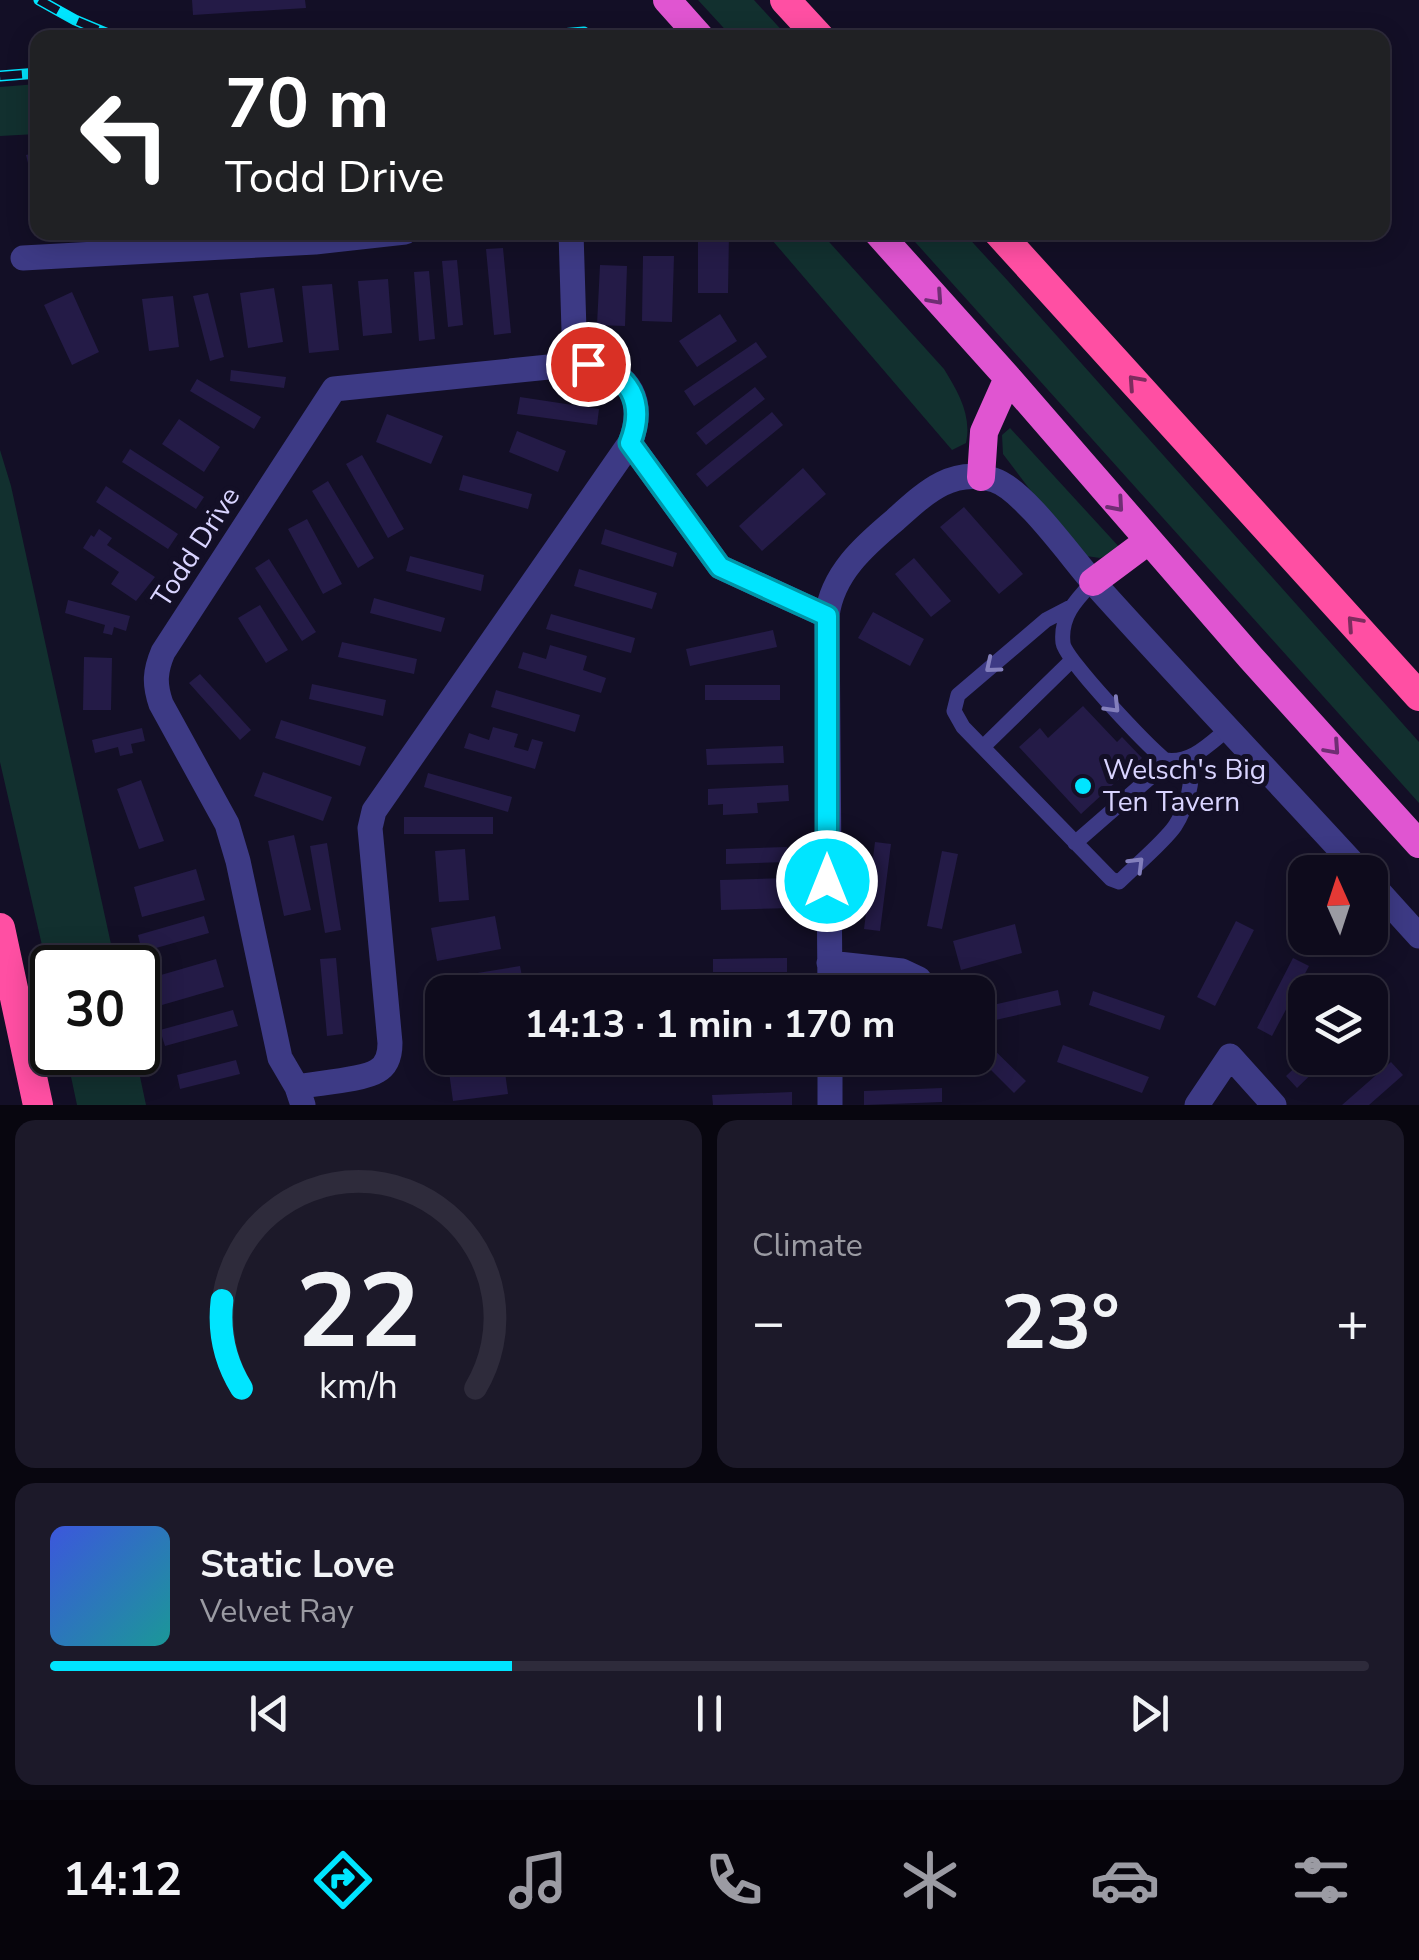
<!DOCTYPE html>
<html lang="en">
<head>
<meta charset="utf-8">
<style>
  :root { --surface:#0e0b1c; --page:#1c1929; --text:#f1f3f6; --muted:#9b9ba3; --line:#2e2b3b; --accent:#00e5ff }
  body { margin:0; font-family:"Nunito Sans",sans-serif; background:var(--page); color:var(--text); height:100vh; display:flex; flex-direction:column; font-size:38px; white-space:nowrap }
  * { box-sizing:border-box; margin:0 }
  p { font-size:32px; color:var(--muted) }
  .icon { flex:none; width:55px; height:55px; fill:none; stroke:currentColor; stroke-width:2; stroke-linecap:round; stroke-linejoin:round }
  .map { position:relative; height:1105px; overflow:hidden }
  .side { display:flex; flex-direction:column; gap:15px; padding:15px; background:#08060f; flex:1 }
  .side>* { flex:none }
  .banner { position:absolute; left:30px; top:30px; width:1360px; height:210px; border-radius:20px; box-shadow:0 5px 25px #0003,0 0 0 2px var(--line); background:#202124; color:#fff; overflow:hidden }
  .needle { width:65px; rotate:357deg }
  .controls { position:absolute; left:1288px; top:855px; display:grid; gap:20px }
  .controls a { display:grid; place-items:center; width:100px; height:100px; border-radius:20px; background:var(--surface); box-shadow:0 5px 25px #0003,0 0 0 2px var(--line); font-size:50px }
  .speed { position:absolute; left:30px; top:945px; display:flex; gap:20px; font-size:50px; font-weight:700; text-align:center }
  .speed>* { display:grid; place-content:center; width:130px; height:130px; border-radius:50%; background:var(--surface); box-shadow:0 5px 25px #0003,0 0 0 2px var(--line); line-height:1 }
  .speed .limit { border:5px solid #111; border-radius:15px; background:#fff; color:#111 }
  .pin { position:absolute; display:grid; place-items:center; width:85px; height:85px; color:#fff; margin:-42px; border:5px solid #fff; border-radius:50%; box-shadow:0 2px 10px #0007 }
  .me { position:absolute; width:110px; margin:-55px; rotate:0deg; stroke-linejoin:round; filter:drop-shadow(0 0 8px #0008) }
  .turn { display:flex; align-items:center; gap:35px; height:210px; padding:0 30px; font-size:45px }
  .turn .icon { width:130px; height:130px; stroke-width:2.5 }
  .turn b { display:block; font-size:70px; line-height:85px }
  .big { font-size:75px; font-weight:700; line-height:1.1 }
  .side .tile { flex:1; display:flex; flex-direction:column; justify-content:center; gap:15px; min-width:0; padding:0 35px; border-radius:20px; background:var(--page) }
  .side .dial { align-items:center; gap:0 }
  .dial svg { height:260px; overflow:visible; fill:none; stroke:var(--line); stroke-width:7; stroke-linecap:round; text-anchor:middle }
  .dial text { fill:var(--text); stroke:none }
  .song { display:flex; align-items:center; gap:30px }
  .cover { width:120px; height:120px; border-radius:15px; background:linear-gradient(135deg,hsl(230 70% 55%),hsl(180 70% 35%)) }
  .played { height:10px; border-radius:5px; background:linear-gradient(90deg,var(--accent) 35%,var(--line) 35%) }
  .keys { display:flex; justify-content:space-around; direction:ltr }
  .heat { display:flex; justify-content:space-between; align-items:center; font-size:55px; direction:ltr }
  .side .tiles { flex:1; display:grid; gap:15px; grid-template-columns:1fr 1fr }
  .tile:last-child { grid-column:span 2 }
  .trip { position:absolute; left:425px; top:975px; width:570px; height:100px; border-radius:20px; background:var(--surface); box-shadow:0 5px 25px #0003,0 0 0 2px var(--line); font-weight:700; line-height:100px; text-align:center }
  .menu { display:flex; height:160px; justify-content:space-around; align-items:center; background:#06040b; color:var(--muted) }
  .menu .icon { width:70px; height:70px }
  .menu .selected { color:var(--accent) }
  .menu b { font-size:45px; color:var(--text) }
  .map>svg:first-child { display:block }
</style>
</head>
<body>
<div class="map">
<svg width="1419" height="1105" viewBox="0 0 1419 1105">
  <rect width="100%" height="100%" fill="#130f26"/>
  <path fill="#12302f" d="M698,0H754L788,37H732Z
    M37,84V134L0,136V87Z
    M766,233H821L944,369C958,392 972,415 966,443L952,450Z
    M907,233H964L1008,281L1419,742V803Z
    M1010,428L1121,549L1100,558L1086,556L1069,541L1003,454L1002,435Z
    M0,450L11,486L116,967L52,968V989L0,762Z
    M66,1053H135L146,1105H77Z"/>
  <path fill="#241b47" d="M192,0H305L306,8L193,15Z
    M38,152V195H36L26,155Z
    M698,232H729L728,293H698Z
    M503,248L511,333L494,335L486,249Z
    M643,256H674L672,322L642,321Z
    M457,260L463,325L448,327L442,261Z
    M600,265L627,266L625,326L597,325Z
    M429,271L435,339L419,341L414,272Z
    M388,279L392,333L363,336L358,281Z
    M332,284L339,350L309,353L302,286Z
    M274,288L283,342L248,348L240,293Z
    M72,292L99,352L72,365L44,305Z
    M208,293L224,357L210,361L193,296Z
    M173,296L179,347L149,351L142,299Z
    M720,314L737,341L697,367L679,341Z
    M756,342L767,357L694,406L684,391Z
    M231,370L286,377L284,388L230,381Z
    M197,379L261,417L254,429L190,391Z
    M755,387L765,399L706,445L696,433Z
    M520,397L599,409L597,425L517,414Z
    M772,412L783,425L707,487L696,474Z
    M387,414L443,436L431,464L376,442Z
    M179,419L220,447L204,472L162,444Z
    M517,431L566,451L558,472L509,452Z
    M130,449L204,497L196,509L122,462Z
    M362,455L404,529L388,538L346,464Z
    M803,468L826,494L762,551L739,526Z
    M463,475L532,494L528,509L459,490Z
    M328,481L374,558L358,568L312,491Z
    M106,486L178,534L168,549L96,502Z
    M964,507L1023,574L999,594L940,527Z
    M307,519L342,584L323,594L288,529Z
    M99,529L112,538L107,545L155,577L136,601L111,584L119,572L83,548L91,535L94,537Z
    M605,529L677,553L673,567L601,544Z
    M410,556L484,575L481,591L406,571Z
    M914,558L951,601L931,617L895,574Z
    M269,559L316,632L302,641L255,568Z
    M579,569L657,593L652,609L574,586Z
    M374,598L445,618L441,632L370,613Z
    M68,600L130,616L126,631L114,627L112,635L103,633L105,625L65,613Z
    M260,605L288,650L266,663L238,618Z
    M873,612L924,639L910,666L858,638Z
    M551,614L635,638L631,653L546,629Z
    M773,630L777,647L690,666L686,649Z
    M342,642L417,659L414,674L338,657Z
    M550,645L587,656L583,670L606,678L601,693L518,668L523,652L546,659Z
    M84,657L112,658L111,710H83Z
    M200,674L251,730L240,740L189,683Z
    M312,684L386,700L383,716L309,699Z
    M705,685H780V700H705Z
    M496,690L580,715L575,732L491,707Z
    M1083,706L1117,742L1122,737L1142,758L1081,814L1019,747L1040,728L1048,738Z
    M281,720L366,747L360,766L275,738Z
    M493,727L518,734L514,747L528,751L532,739L543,742L535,769L464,748L469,733L489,740Z
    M142,728L145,741L131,744L133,753L120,756L118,747L95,753L92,740Z
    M783,746L784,763L707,765L706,749Z
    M263,772L332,797L323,821L254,796Z
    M428,773L512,797L508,812L424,787Z
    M141,780L164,841L139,849L117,789Z
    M788,785L789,801L757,803L758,813L723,815V804L708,805V789Z
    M404,817H493V834H404Z
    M294,835L311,910L284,916L268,841Z
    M875,842L891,844L880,931L864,929Z
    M327,843L341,930L325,933L310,846Z
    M787,847L788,862L726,864V849Z
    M465,849L469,900L439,902L435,851Z
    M942,851L958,854L942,929L927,926Z
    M196,869L205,900L142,917L134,887Z
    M791,878L792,908L721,910L720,880Z
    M204,916L209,933L142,952L138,935Z
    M495,916L501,949L437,961L431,928Z
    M1236,921L1254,930L1215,1006L1197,997Z
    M1015,924L1022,953L961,970L953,941Z
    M336,958L343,1034L327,1036L320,959Z
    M787,958V972H713V959Z
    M1293,958L1309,966L1272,1036L1257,1028Z
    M216,959L224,987L162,1005L154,977Z
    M520,966L525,992H442V1009L439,1010L434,980Z
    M1058,990L1061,1005L987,1022L984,1007Z
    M1093,991L1165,1016L1160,1030L1089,1005Z
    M233,1010L238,1026L165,1046L160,1030Z
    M978,1034L1026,1081L1014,1093L978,1057Z
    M1063,1045L1149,1077L1142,1093L1057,1062Z
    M716,1058H794V1071L717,1073Z
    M1305,1058H1328L1297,1088L1286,1076Z
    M236,1060L240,1074L180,1089L177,1075Z
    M1391,1062L1403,1075L1369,1105H1342Z
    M504,1065L508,1094L453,1101L449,1072Z
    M942,1088V1102L864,1105V1091Z
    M792,1092V1105H713L712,1095Z"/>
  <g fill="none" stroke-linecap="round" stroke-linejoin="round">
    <path stroke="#3d3a85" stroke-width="15" d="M1093,582C1076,600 1060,616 1063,643C1065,660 1148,746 1165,760C1192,764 1210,743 1229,728
      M1069,608L1046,620L958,695L954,711L963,727L1111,879L1119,882C1134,867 1164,842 1175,826C1188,806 1193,780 1192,757
      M983,747L1071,661
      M1075,843L1169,761"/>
    <path stroke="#3d3a85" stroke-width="25" d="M571,232L575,364
      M23,258L315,242L405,232
      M630,443L720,567L827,616
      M1370,882L1419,936
      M829,963L902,971L919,979L927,992
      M830,992L827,616C832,574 864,546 895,520C924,494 952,466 994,480C1023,489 1071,557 1093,582C1181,680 1272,775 1361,872
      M830,1058V1105
      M297,1087C316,1083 363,1080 377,1071C388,1065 390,1054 390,1043L370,828L374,811L630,443C646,402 631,373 588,363L334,389L163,652C155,671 154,684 161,704L227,824L238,861L280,1058L297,1087L303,1105
      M1197,1105L1230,1056L1274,1105"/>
    <path stroke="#e055d1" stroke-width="28" d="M667,0L701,38
      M877,232L1008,378L1251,658L1419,844
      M981,477L984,432L1008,378
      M1093,582L1148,541"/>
    <path stroke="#ff4fa3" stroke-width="30" d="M785,0L820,38
      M998,232L1419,696
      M0,928L38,1105"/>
    <defs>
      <path id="rail" d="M39,0L75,20L118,38
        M515,38L584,32
        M0,76L38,73"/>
    </defs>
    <use href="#rail" stroke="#00e5ff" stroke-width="11"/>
    <use href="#rail" stroke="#130f26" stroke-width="8" stroke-dasharray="22" stroke-linecap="butt"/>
  </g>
  <defs><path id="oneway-chevron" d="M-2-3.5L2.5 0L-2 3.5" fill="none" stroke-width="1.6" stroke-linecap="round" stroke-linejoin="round" transform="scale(2.5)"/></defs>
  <g stroke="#6f2e73">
    <use href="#oneway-chevron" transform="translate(936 298) rotate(48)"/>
    <use href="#oneway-chevron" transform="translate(1117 505) rotate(49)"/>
    <use href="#oneway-chevron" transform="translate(1333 748) rotate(48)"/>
  </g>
  <g stroke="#7d2c5e">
    <use href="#oneway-chevron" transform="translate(1135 382) rotate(-132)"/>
    <use href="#oneway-chevron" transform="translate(1354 623) rotate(-132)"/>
  </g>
  <g stroke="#837fbc">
    <use href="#oneway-chevron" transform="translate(992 666) rotate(140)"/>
    <use href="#oneway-chevron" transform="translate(1113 706) rotate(46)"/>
    <use href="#oneway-chevron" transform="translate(1137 864) rotate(-45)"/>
  </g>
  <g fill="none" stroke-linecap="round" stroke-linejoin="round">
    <defs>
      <path id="route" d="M588,364C630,372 646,403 630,443L720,567L827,616V881"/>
    </defs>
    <use href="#route" stroke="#0095a6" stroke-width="25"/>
    <use href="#route" stroke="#00e5ff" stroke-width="18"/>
  </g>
  <circle fill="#00e5ff" stroke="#130f26" stroke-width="4" cx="1083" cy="786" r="10"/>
  <g text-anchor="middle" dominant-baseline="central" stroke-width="10" stroke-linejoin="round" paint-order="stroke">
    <g font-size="28" fill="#d9d4ff" stroke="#130f26">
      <text transform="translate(196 547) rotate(-57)">Todd Drive</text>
    </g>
    <g font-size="28" fill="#d9d4ff" stroke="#130f26" text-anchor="start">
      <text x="1103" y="770">Welsch's Big<tspan x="1103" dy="32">Ten Tavern</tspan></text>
    </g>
  </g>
</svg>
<div class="controls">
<a><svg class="needle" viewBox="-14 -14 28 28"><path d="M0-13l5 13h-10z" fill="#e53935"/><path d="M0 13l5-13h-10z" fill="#9b9ba3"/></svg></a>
<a><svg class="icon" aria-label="layers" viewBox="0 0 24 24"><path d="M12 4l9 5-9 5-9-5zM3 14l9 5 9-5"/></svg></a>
</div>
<div class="speed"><div class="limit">30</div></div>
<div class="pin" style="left:588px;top:364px;background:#d93025"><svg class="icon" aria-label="arrive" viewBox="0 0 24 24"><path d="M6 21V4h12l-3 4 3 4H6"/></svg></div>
<svg class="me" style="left:827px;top:881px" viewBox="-20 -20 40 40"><circle r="17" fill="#00e5ff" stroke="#fff" stroke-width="3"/><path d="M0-11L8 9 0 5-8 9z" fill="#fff"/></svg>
<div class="trip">14:13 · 1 min · 170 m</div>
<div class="banner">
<div class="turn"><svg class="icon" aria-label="left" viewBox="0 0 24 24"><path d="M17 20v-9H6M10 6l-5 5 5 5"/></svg><div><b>70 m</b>Todd Drive</div></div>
</div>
</div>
<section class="side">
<div class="tiles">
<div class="tile dial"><svg viewBox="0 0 100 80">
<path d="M14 69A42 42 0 1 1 86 69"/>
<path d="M14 69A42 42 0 0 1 8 42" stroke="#00e5ff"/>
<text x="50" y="56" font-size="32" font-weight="700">22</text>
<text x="50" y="72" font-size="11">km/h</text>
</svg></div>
<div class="tile"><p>Climate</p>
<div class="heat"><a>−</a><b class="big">23°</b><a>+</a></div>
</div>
<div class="tile">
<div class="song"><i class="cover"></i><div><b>Static Love</b><p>Velvet Ray</p></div></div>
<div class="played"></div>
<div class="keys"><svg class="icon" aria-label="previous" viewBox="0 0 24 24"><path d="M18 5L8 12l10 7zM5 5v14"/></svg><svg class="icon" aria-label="pause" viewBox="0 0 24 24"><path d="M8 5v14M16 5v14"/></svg><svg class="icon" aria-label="next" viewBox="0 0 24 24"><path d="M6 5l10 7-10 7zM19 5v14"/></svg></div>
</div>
</div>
</section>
<nav class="menu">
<b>14:12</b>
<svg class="icon selected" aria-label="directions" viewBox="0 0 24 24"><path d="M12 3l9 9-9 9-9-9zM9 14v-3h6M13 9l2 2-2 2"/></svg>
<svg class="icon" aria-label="music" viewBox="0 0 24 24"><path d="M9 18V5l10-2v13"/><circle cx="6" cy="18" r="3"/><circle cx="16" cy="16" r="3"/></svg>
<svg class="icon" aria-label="phone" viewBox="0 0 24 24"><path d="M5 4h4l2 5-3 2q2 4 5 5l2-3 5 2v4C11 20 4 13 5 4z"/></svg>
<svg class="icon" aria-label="climate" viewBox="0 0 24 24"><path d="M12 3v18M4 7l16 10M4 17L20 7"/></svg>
<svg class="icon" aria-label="car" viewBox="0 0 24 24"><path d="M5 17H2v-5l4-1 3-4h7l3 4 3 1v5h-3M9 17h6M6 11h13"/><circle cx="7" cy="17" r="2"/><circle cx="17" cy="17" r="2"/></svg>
<svg class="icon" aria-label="filters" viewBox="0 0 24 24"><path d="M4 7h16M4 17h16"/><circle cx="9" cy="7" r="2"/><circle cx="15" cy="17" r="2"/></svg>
</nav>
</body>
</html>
